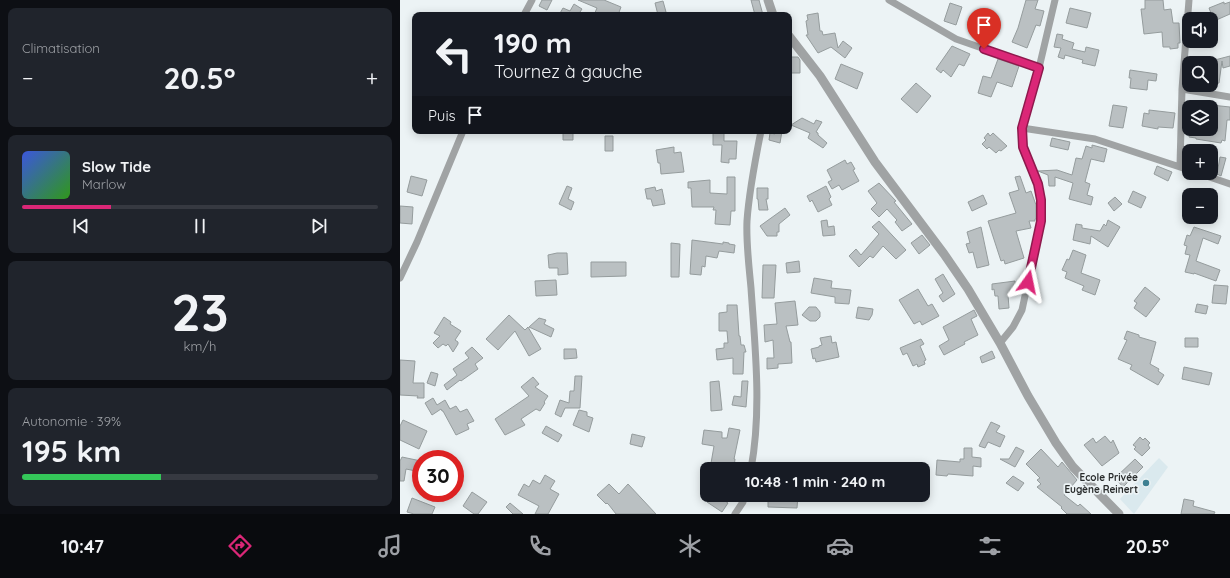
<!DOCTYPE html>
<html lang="fr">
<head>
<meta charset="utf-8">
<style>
  :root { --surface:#171b24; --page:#20242c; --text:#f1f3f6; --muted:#9ea1a6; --line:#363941; --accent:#db2777 }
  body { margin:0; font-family:Quicksand,sans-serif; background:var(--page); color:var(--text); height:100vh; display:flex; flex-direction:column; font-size:15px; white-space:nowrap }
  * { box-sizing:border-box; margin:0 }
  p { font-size:13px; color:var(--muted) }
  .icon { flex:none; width:22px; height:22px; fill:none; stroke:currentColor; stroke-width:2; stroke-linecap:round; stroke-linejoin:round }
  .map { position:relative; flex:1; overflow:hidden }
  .sheet { display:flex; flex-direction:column; gap:8px; padding:8px; background:#0d0f14; width:400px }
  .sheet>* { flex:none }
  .banner { position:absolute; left:12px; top:12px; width:380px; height:122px; border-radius:8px; box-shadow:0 2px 10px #0003; background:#171b24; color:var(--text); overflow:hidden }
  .fabs { position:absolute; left:782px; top:12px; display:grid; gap:8px }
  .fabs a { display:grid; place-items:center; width:36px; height:36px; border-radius:8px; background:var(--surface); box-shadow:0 2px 10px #0003; font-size:20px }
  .speed { position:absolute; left:12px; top:450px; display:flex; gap:8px; font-size:20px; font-weight:700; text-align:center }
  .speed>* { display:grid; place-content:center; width:52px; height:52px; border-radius:50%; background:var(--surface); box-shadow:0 2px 10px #0003; line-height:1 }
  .speed .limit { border:6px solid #d22; background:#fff; color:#111 }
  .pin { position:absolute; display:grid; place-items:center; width:34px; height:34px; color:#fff; margin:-41px -17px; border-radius:50% 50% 50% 0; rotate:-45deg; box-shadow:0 0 4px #0007 }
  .pin .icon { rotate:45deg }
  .me { position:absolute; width:44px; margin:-22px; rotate:12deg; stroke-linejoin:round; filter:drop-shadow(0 0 3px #0008) }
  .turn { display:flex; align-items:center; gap:14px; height:84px; padding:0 16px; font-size:18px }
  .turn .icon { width:52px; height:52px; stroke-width:2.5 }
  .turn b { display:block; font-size:28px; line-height:34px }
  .then { display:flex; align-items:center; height:38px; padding:0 16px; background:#0003; gap:8px; font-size:15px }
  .big { font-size:30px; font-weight:700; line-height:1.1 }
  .sheet .tile { flex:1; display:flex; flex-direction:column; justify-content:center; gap:6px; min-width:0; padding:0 14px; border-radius:8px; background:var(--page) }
  .sheet .dial { align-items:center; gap:0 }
  .dial b { font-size:52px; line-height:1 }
  .song { display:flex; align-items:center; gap:12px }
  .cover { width:48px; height:48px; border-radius:6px; background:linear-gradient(135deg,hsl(230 70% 55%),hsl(110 70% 35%)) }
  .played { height:4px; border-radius:2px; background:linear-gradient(90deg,var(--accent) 25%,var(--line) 25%) }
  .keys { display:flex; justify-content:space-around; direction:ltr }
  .heat { display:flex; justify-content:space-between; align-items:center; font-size:22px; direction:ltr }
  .charge { height:6px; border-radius:3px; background:linear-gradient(90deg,#34c759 39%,var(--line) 0) }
  .trip { position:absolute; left:300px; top:462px; width:230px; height:40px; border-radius:8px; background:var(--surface); box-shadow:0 2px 10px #0003; font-weight:700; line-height:40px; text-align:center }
  .dock { display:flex; height:64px; justify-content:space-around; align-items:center; background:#090b0e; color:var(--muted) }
  .dock .icon { width:28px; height:28px }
  .dock .selected { color:var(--accent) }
  .dock b { font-size:18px; color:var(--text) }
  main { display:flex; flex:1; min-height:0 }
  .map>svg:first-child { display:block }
</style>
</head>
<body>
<main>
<section class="sheet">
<div class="tile"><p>Climatisation</p>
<div class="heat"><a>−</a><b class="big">20.5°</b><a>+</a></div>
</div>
<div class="tile">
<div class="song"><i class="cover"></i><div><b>Slow Tide</b><p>Marlow</p></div></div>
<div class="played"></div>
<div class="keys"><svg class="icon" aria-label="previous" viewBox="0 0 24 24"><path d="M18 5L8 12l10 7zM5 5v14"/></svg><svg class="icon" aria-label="pause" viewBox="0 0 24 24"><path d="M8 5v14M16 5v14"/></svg><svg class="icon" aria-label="next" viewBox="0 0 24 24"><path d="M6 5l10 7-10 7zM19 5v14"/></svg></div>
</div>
<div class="tile dial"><b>23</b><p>km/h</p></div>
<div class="tile"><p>Autonomie · 39%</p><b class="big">195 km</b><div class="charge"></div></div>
</section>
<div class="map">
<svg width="830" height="514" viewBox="0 0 830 514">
  <rect width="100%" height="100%" fill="#ecf3f5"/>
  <path fill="#dae9ee" d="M759,458L768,467L734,514L720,499Z"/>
  <path fill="#bac0c2" stroke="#959c9d" d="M142,0H152L147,10L139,6Z
    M178,0H204L221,7L218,15H194L197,8Z
    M351,0H359L363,15H355Z
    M626,0H638L635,9L644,11L640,26L636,25L627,48L612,42L618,28Z
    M745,0H763L764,10L771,9L773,23H779L780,43H778V48L770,49V47H763L762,32L744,34L741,9H745Z
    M263,1L266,12L258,15L255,3Z
    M824,2V4L830,2V14L814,21L809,8Z
    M550,3L562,7L556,25L544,21Z
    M174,4L182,9L178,15H159L163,8L170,11Z
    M670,8L691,13L687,28L666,23Z
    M418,13L420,31H422L423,35L435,33L438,48L443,41L452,48L445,58L431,47L418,53L406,35H408L406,21L408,20L407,15Z
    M657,34L663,35L662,39L674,43L672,49L685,52L686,47L699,50L695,66L682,63L683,60L665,55L664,59L658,57L661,48L654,47Z
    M552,46L570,54L564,66L559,64L551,77L543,70L541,73L536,69Z
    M830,56V66L823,68L822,61L819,83L811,84V61Z
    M389,57H398L400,60V73H389Z
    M598,59L619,66L612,87L597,82L591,97L578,93L583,76L591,78Z
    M441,64L463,73L457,89L435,79Z
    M730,70L757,74L756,81L748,80L747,90L730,88L731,78H729Z
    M516,83L531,96L517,113L501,99Z
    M713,105L727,107L723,128L709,126Z
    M811,105L830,107V120H827L825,141L822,140L821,143L796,139V138L789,137L790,129H811Z
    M749,110L775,113L773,128L758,127V129L742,126L744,113L749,114Z
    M402,118L414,124L416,120L422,122L416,132L418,133V135L427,143L423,148L408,138L410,133L391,125Z
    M163,131H173V140H163Z
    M313,131H324V141H337L336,159H329V163L321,162L322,145H313Z
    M376,131H382L380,143L369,140L370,133L375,134Z
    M588,133L590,136L593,133L607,146L601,151L599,150L596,153L589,147L587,149L582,144L586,140L584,138Z
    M205,136H213V151H205Z
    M652,138L670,142L668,150L650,146Z
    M692,145L707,149L704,162L691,159L685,182L690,184L687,195L693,197L691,205L669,199L673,183L655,177V186H649L648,175L638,171L657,170L672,175L676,158L682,159L686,146L692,148Z
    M274,147V153L281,152L284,172L261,174L260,163H258L256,150Z
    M820,157L826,158L821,176L817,174Z
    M445,160L447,164L451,162L455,169L453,170L459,181L442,190L439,185L432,189L428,182L432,180L427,170Z
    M757,166L772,172L768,181L754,174Z
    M11,176L27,180L22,196L7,192Z
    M620,176L626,193L631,191L636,205V219H635V221H629L631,228L616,231L624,258L605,264L604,260L601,261L588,221L616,213L609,193L619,190L615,177Z
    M327,177H335V211H331L330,225L315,224L316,210H313L314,207H292L291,188H288V182L310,180V193L327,194Z
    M479,183L496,201L494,202L512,224L502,231L495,222L497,220L487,209L479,217L471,209L477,203L468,191Z
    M167,186L172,188L168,199L174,202L171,210L159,204Z
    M426,186L431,197L429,199L432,205L418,212L412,200L410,202L407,196Z
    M255,187L256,191L262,189L265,204L253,206L251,199H247L245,189Z
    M357,188H368V199H366L368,210H359L358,199H357Z
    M733,191L746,197L741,208L728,202Z
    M583,195L587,204L572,211L568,202Z
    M715,197L722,204L714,211L708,203Z
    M0,206L13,207L12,224L0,223Z
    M385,208L390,215L379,224V232H377V236H367L360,226Z
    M427,220L428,227L434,226L435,235L423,236L421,221Z
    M708,220L720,227L708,247L691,236L690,244L673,240L676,224L682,225V228L700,231L704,224L706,226Z
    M479,221L506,250L496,259L483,246L473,258L470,256L459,267L449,256L456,249L461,255L479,234L472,227Z
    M581,227L589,265L577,268L573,252L569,253L566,244L570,243L567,232Z
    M794,227L821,236L818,244L803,238L796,261L820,270L816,281L794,273V274L785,272L790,255L785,254L787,246L784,245L787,235L790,236Z
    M522,235L530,245L519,254L511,243Z
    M292,240L323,244V242L329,243V244L335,245L334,253L319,251L317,258L306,256L305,267L302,266L301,275L290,274Z
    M271,243L280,244L279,277H271Z
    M673,250L686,255L681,273L700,280L695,295L682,290L684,286L665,278L667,272L662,270L667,259L669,260Z
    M157,253H167L168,274L158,275V268H149L148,255Z
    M399,261L400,272L387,273L386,263Z
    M191,262H226V276L191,277Z
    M363,265H376L374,298H362Z
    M543,274L555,294L543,302L539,296L543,293L535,279Z
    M414,278L432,281L431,288L451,290L449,304L435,303V297L411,293Z
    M156,280L157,295L136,296L135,281Z
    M615,281L616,294L608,295L609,308L599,309L598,296H595L594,289L592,290V284Z
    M814,285L828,286L826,304L812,303Z
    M745,287L760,299L746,317L734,308L737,303L734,301Z
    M518,289L528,306L532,304L539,316L522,325L520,321L514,324L499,300Z
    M395,301L398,325L386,326L390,342H391L392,363L378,364V368L367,369V358H374L373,340L365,342L364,325L377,324L375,303Z
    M797,304L808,306L806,314L795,312Z
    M327,305H337L339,336H340L341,345H344L346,352H344L343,374H333V358L317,360L316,349L324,348V343H328L327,331H319V313L327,312Z
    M409,307H416L420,312V317L416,321H410L402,315Z
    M458,307L473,309L472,315L469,320L456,318Z
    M574,310L577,316L571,319L578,335L564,342L565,344L544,355L539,346L549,340L543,327Z
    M109,315L125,330L128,327L141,349L129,356L115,331L98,350L86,339Z
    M44,317L51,322L50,324L61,331L55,340L58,342V344L53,352L48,344L46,346L43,344L38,348L33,343L40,336L34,333Z
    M139,318L146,320L144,324L154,329L151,337L129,327Z
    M727,331L739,335V337L756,342L750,364L759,369L758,371L764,375L758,385L730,369L732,365L718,359L727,340L724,339Z
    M431,336L432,343L436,342L439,357L416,362L415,358L413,359L411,349L419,347V346L422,345L420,338Z
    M785,338H798V347H785Z
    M521,339L524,344L520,346L526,360L524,361L525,364L518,367L517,364L513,366L507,353L503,355L500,348Z
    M72,347L83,358L75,364L78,369L61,381L60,380L47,390L44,385L57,375L53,369L69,358L65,353Z
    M164,349H176L177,358L164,359Z
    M592,351L595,358L582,363L580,357Z
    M0,360L15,361L13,383H24V398H17L18,396L0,395Z
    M784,367L812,373L809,385L782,379Z
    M31,372L38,374L35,386L27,383Z
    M175,376H182L180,408H165L161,417L155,414L160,400L169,403L170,391H174Z
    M133,377L139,384L135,387L148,396L144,402L145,403L140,411L136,409L121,419L125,425L105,435L95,419L129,396L121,387Z
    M319,381L322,410L311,411L310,382Z
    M342,381H348L346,407L332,405L334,396L341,397Z
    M33,398L37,405L45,400L50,409L56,406L60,412L67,409L74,421L67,424L69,429L56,435L43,411H42L41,409L32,415L25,403Z
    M179,410L187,412V416L193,418L189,432L173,425Z
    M3,420L27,431L19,449L0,440V426Z
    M591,422L600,426L596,432L605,436L600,447L588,442L585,448L579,446Z
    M146,426L162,435L158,442L142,433Z
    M329,428L340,430L334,459H335L334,468H332V469H310L314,446L302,444L304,430L322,432V438H327Z
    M232,434L245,437L242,447L230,444Z
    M705,436L711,443L713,440L719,453L702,466L684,445L693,438L696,443Z
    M740,437L743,440L745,438L750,443L748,445L750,448L742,456L734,449L736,447L733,445Z
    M616,447L624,451L615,467L600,459H609Z
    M564,448H572V457L581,458V467L573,466V476L548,474L547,476L536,475L537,460L560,462V459H564Z
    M641,449L658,467L662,462L677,480L664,495L678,506L680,504L691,514H667L661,508L662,507L637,487L641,484L637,480L640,478L626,464Z
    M2,457L21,461V472L6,469L4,481H0V461Z
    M735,459L743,467L723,487L715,478Z
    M145,475L155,481L150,489L159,494L148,514H135L139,506L118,495L124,484L129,487L133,480L140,484Z
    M613,476L624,483L618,491L606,483Z
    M209,484L219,494L228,484L256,514H216L209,505L207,503L206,504L197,495Z
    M72,492L87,502L78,514H74L63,506Z
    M311,495H316L328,503L322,512L307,502Z
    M368,495H398L397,508L368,507Z
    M12,498L35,507L32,514H14L7,512Z
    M784,499L794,501L793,506L815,512L814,514H781Z
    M110,503L116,508L123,514H113L106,507Z"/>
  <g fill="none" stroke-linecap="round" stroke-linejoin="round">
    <path stroke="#a0a3a4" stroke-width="7" d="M489,0L556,39L639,68L622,128
      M124,15L132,0
      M639,68L655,0
      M782,89L830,97
      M780,166L782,89L789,0
      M798,173L830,184
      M0,278L17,242L63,131
      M600,343L613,327L622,310L641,221V200L638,184L623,147L622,128L695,139L789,170
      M351,469C362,410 355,347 351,288C349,266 346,243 347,221C349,191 355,161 361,131
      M335,514L343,502L344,495"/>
    <path stroke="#a0a3a4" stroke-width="9" d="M368,0L373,15
      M389,36L420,76L475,162L544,254L568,289L600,343L628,396L656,443L673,467L719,514"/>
  </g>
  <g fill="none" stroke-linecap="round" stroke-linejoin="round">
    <defs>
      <path id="route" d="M584,49L639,68L622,128L623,147L638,184L641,200V221L628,282"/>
    </defs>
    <use href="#route" stroke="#8e194d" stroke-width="10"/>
    <use href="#route" stroke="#db2777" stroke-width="7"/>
  </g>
  <circle fill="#3e8092" stroke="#ecf3f5" stroke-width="1.5" cx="746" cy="483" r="4"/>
  <g text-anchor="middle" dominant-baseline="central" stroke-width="3.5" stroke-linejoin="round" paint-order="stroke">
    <g font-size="10" font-weight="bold" fill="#292c2c" stroke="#ecf3f5" text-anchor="end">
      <text x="738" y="477">Ecole Privée<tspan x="738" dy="12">Eugène Reinert</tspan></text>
    </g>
  </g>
</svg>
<div class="fabs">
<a><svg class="icon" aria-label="sound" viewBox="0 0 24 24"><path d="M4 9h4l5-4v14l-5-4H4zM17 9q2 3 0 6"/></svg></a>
<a><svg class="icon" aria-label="search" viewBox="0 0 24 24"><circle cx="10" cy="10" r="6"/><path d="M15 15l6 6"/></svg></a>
<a><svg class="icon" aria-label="layers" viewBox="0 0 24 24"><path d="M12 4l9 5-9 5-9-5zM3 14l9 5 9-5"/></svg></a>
<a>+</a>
<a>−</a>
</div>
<div class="speed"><div class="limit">30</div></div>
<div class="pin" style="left:584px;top:49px;background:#d93025"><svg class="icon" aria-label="arrive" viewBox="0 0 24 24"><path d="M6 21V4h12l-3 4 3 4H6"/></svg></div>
<svg class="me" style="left:628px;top:282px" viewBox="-20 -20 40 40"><path d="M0-17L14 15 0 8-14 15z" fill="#db2777" stroke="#fff" stroke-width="4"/></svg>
<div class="trip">10:48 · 1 min · 240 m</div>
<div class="banner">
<div class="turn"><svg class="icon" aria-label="left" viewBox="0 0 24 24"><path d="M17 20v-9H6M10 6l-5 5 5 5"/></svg><div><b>190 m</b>Tournez à gauche</div></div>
<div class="then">Puis<svg class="icon" aria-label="arrive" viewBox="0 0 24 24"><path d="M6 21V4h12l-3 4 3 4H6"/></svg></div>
</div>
</div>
</main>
<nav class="dock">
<b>10:47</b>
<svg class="icon selected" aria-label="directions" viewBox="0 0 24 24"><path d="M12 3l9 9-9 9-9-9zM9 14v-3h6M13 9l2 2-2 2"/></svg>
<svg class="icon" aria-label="music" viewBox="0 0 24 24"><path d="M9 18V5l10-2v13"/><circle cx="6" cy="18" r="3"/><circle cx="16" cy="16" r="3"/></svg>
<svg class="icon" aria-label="phone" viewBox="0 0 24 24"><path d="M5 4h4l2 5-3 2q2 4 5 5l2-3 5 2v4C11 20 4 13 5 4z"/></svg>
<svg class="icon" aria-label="climate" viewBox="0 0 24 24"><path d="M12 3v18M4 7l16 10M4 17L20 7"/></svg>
<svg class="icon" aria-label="car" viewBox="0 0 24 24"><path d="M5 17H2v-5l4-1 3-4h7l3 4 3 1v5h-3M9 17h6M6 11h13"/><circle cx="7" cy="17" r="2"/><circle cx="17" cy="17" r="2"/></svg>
<svg class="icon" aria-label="filters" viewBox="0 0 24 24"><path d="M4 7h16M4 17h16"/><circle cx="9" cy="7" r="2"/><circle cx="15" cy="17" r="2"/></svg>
<b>20.5°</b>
</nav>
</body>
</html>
